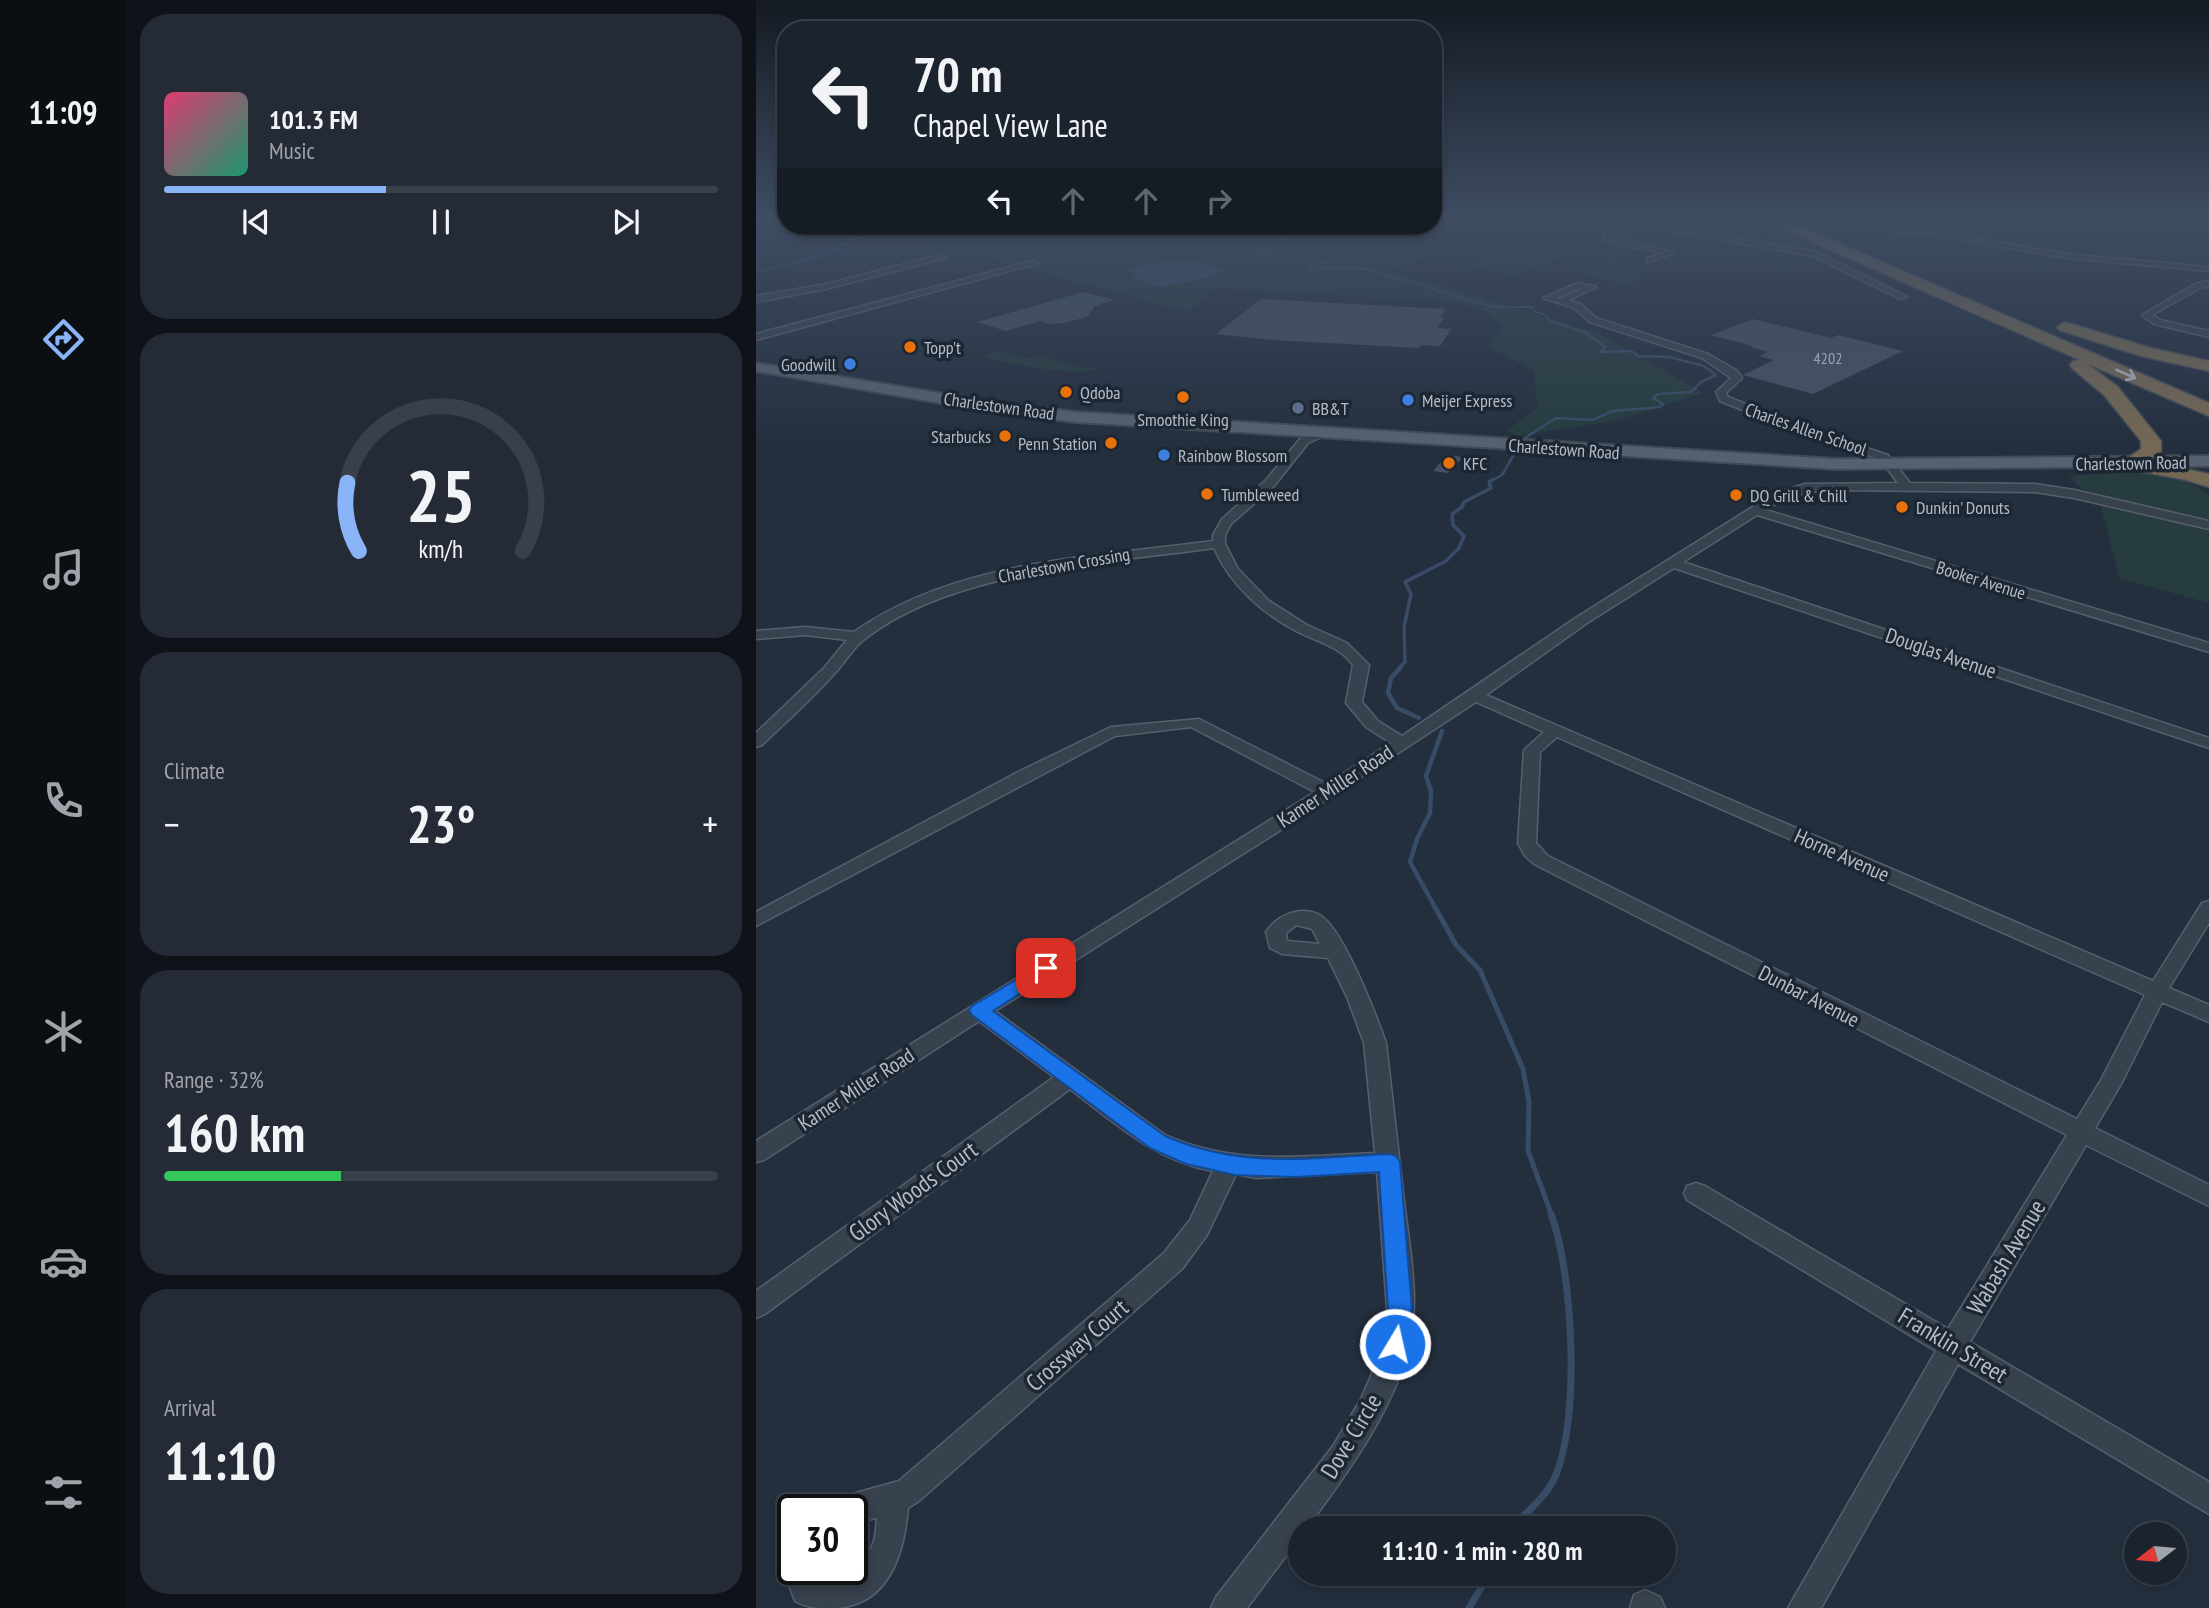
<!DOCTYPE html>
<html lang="en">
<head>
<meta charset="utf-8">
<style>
  :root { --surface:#1b232e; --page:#242b36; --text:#f1f3f6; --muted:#a0a4aa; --line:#39404a; --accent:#8ab4f8 }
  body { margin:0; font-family:"PT Sans Narrow",sans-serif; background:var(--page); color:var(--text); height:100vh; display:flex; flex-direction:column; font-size:26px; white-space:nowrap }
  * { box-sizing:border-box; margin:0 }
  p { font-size:23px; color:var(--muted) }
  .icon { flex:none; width:38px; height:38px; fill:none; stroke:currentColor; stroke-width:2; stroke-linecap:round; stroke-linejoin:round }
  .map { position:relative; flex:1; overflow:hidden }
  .details { display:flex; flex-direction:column; gap:14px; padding:14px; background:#0f1319; width:630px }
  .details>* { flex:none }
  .guide { position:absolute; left:21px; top:21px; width:665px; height:214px; border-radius:28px; box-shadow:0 4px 10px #0003,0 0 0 2px var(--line); background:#1b232e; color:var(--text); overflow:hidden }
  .needle { width:46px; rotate:254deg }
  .buttons { position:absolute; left:1368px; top:1522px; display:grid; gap:14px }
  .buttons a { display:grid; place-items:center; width:63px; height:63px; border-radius:50%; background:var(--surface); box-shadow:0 4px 10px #0003,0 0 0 2px var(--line); font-size:35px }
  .speed { position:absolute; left:21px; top:1494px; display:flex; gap:14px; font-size:35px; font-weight:700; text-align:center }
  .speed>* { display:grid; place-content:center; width:91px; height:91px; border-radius:50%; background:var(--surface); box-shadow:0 4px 10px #0003,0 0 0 2px var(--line); line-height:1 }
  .speed .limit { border:4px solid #111; border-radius:10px; background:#fff; color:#111 }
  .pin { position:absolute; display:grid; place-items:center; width:60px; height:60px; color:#fff; margin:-30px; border-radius:14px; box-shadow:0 4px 10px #0006 }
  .me { position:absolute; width:77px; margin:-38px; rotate:9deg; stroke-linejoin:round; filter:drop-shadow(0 0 5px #0008) }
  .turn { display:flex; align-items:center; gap:24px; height:147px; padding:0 21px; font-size:32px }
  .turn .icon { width:91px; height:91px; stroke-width:2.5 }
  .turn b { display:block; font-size:49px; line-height:60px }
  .lanes { display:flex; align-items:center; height:66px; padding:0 21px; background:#0003; justify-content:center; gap:35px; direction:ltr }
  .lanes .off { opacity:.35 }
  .big { font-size:52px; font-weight:800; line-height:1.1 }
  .details .card { flex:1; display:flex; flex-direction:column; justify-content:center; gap:10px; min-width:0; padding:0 24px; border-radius:28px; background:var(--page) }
  .details .dial { align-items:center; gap:0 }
  .dial svg { height:182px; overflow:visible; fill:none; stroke:var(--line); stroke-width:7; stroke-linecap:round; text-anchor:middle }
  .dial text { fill:var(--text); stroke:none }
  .song { display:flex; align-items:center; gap:21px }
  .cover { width:84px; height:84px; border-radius:10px; background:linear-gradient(135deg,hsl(340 70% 55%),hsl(160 70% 35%)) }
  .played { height:7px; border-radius:4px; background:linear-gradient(90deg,var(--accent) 40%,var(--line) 40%) }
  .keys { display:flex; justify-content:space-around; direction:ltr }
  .heat { display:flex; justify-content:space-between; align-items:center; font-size:38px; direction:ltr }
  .charge { height:10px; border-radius:5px; background:linear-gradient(90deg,#34c759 32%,var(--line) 0) }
  .trip { position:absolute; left:532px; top:1516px; width:388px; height:70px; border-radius:35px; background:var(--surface); box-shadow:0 4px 10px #0003,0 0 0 2px var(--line); font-weight:800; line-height:70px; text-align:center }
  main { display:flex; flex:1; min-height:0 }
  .tabs { display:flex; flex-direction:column; width:126px; justify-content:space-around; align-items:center; background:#0b0e12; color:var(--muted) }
  .tabs .icon { width:49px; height:49px }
  .tabs .current { color:var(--accent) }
  .tabs b { font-size:32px; color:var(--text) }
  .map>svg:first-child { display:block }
</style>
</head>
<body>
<main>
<nav class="tabs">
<b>11:09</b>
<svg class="icon current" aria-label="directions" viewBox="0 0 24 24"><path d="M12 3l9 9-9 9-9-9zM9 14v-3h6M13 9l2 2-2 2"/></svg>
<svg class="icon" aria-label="music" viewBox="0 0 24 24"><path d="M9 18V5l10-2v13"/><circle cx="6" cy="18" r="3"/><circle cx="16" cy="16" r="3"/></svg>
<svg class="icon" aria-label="phone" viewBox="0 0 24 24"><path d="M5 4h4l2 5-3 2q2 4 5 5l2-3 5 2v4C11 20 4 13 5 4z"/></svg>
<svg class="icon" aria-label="climate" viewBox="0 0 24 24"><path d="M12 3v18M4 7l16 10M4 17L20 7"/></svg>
<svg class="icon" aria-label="car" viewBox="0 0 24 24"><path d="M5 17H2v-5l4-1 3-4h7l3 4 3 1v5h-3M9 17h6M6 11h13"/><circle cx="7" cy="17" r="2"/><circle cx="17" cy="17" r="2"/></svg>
<svg class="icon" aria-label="filters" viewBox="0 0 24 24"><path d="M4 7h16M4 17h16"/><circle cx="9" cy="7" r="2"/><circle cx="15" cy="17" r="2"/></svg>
</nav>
<section class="details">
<div class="card">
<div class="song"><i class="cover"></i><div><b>101.3 FM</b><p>Music</p></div></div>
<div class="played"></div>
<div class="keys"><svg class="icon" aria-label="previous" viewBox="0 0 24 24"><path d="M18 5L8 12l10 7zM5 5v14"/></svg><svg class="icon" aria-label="pause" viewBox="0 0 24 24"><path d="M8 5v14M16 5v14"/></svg><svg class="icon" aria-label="next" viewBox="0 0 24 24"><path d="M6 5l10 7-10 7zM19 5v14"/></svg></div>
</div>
<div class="card dial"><svg viewBox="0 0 100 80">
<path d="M14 69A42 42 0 1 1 86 69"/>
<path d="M14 69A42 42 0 0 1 9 39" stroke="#8ab4f8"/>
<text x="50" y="56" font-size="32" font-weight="700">25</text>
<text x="50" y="72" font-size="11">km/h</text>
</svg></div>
<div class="card"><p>Climate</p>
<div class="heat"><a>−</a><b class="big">23°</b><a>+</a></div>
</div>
<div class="card"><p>Range · 32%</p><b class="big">160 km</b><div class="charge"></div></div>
<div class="card"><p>Arrival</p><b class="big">11:10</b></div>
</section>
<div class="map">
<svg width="1453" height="1608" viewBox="0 0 1453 1608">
  <rect width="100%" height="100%" fill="#242f3e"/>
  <path fill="#263c3f" d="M877,219H993L1061,251L1008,234L978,231L955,233Z
    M148,226H535L693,251L631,270L843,333L947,393L862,420L762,436L750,431L781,408L778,371L732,346L745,327L735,314L702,302L457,288L433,312L173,242Z
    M776,242L825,252L755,275L705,264Z
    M855,257L878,263L888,271V276L873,285L816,271Z
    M241,351L269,359L292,355L290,357L320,367L341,368C328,378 244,363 226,356Z
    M1378,471L1425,478L1453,494V603L1363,578L1345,506L1312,476Z"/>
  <path fill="#394c67" d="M432,260L467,270L449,278L404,287L377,278L381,275L370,271L399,263Z"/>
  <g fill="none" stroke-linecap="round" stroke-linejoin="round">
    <path stroke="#394c67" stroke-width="2" d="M439,226L450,229L446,232L448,234H537L499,254L571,252L582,257L580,261L556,264L553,268L611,269L737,307H775L779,312L790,315L794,321L832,334
      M0,238L23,235L39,238L119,226
      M0,272L62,257L126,226"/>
    <path stroke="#394c67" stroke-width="2.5" d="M764,441L800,418L836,420L857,411L904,407L907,404L897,398L902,394L935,392L945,382L960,375L948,366L913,357L883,356L875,351L845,352L849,347L829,332
      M735,481L746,475L759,453"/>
    <path stroke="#394c67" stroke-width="3.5" d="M643,668L649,662L648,627L655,594L649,582L690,561L703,548L708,536L697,525L696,514L706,507L708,502L735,488L733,482L738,479"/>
    <path stroke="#394c67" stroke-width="4.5" d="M645,667L635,678L632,693L641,708L663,718
      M680,909L654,862L661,839L674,813L675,791L670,776L686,731"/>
    <path stroke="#394c67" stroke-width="5" d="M679,907L700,945L724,970L767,1069L773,1102L772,1151L796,1216"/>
    <path stroke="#394c67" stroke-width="7" d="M756,1528C769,1513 790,1497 798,1479C825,1422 817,1273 795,1214
      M713,1608L734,1573"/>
  </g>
  <path fill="#455162" d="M327,292L358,300L339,306L331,317L307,323L293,324L285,321L250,331L221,322Z
    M505,299L690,309L684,318H688L681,328L695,329L684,346L665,345L663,348L517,340L460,334Z
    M997,319L1075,338L1082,335L1147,351L1057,394L987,375L1018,360L1003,356L1012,352L994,347L997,346L955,335Z
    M691,455L707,457L692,473L677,471Z"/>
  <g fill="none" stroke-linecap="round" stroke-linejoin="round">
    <defs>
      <path id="street" d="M858,219H872L1061,252L1151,297L1144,299L1056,256L888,226L856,237L919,253L891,262V258L906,253L852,242L848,238V234L879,224Z
        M914,219H972L1009,222L1005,224Z
        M1076,223L1167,229L1311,254L1453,267V271L1311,258L1167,233L1073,227Z
        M187,254L190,258L70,289L0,302V296L70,284Z
        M276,261L283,263L0,340V334Z
        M1453,281V287H1446L1396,315L1404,320L1453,331V337L1398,324L1386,315L1441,283Z
        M822,283L841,287L813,300L824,304L840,318L952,354L980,370L986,378L970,393L972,397L1058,431L1132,455L1154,483L1279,484L1318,490L1453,521V529L1318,498L1279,492L1078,490C1052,491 1032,495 1010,510L1453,643V652L1001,515L927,562L1453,738V748L918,568L831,623L730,695L1397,981L1446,903L1453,901V923L1413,988L1453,1005V1022L1406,1002L1365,1084L1339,1128L1453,1185V1206L1330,1145L1214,1342L1453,1482V1514L1202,1364L1065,1608H1032L1180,1351L931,1200L928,1193L931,1186L940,1183L949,1186L1192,1329L1311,1135L778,864L769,856L762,843L768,750L788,732L720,702L520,833L239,1011L409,1135C480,1166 544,1156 619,1153L608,1043L591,997L572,958L526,954L514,948L510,932C522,913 553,902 571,921C593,945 619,1012 630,1043C636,1096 642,1148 648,1201C654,1251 666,1310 650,1359C629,1422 590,1475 551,1528H544V1537L491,1608H455L460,1597L577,1446L605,1399L623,1357L631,1309L621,1172L500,1178L480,1174L451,1235L426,1269L163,1501L152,1508C148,1555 132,1608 75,1608C61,1608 52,1608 39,1601L27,1570L31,1559L37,1557V1570H57L61,1579C82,1588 108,1566 116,1546C120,1538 120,1527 121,1518L96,1523V1510H74L78,1499L143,1481L408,1253L434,1220L457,1171C400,1161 358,1123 314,1089L9,1314L0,1318V1291L298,1077L223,1021L8,1160L0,1162V1141L559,792L435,727L359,736L0,926V912L262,772L355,727L443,719L571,784L635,743L610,727L590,703L597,665C583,646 562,642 542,632C507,614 474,585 458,548C351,563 198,570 110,638C97,647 89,663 78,674C56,699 30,722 6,745L0,747V733L68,668L91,640L49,635L0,639V631L49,627L98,632C200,560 337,557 457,541V535L466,519L510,480L544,439L566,430L571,433L570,435L552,443L518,486L475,524L469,535V544L482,569L513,601L551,625L591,643L613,665L606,702L622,721L646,736L821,617L1019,493L1049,484L1142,483L1124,459L1050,435L964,401L960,392L975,378L946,358L834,322L818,308L787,298ZM823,289H826L804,299L800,298ZM801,737L1389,995L1345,1080L1321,1119L792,856L780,843L784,752ZM540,925L556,929L564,944L531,941L530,933Z
        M889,1590L904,1597L909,1608H874L878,1595Z"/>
      <path id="primary" d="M0,363L237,402L320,412L1080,459L1453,456V466L1080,469L320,422L237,412L0,371Z"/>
      <path id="highway" d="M1010,219H1026L1453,403V416L1332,364L1362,387L1405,441V452L1394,461L1453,474V487L1430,480L1366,468L1363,464L1385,449V441L1348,395L1317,369L1314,365L1317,361L1324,360L1011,222Z
        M1309,322L1395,348L1453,361V371L1385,356L1303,330L1301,327Z"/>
    </defs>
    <use href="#street" stroke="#565f6c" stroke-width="3"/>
    <use href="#primary" stroke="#414a57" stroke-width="4"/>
    <use href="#highway" stroke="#434c59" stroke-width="3"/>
    <use href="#street" fill="#38414e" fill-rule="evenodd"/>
    <use href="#primary" fill="#56606e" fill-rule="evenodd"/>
    <use href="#highway" fill="#746855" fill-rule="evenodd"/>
    <defs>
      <path id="street-bridge" d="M1005,222L1076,225"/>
    </defs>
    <use href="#street-bridge" stroke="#565f6c" stroke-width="10" stroke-linecap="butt"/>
    <use href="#street-bridge" stroke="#38414e" stroke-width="8"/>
  </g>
  <defs><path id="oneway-shaft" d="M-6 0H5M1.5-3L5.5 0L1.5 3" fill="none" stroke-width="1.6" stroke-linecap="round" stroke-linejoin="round" transform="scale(1.75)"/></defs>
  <use stroke="#aeb4bd" href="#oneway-shaft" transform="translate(1370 374) rotate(24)"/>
  <linearGradient id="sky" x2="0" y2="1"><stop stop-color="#141a22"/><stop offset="0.49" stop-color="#3f4d63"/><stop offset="1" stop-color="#3f4d63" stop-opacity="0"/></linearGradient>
  <rect width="1453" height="444" fill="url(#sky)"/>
  <path fill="#1a73e8" stroke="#114b97" stroke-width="2" d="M290,962L297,963L299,968L297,972L237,1011L409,1136C485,1169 553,1158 633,1154L640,1156L644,1162L656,1309L648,1352L639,1355L630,1352L627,1344L632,1309L623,1172L541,1177L479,1175L430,1164L394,1148L216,1015L213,1010L216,1006Z"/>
  <g fill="#e8710a" stroke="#1d2633" stroke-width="2.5">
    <circle cx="154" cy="347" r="7"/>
    <circle cx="310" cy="392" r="7"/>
    <circle cx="427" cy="397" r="7"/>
    <circle cx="249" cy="436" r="7"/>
    <circle cx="355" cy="443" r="7"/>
    <circle cx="693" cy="463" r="7"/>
    <circle cx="451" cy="494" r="7"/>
    <circle cx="980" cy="495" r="7"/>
    <circle cx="1146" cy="507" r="7"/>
  </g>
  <g fill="#3f7fe0" stroke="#1d2633" stroke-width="2.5">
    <circle cx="94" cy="364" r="7"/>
    <circle cx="652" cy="400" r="7"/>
    <circle cx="408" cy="455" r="7"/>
  </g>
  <circle fill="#5c6f8a" stroke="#1d2633" stroke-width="2.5" cx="542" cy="408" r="7"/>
  <g text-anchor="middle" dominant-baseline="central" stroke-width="7" stroke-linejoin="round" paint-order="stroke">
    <g font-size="16" fill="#98a1af">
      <text x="1072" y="358">4202</text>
    </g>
    <g font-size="18" fill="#b4bcc9" stroke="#1d2633" text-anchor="start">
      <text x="168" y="347">Topp't</text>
      <text x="80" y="364" text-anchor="end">Goodwill</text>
      <text x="324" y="392">Qdoba</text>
      <text x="666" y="400">Meijer Express</text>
      <text x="556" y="408">BB&amp;T</text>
      <text x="427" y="419" text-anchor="middle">Smoothie King</text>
      <text x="235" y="436" text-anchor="end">Starbucks</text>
      <text x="341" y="443" text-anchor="end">Penn Station</text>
      <text x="422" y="455">Rainbow Blossom</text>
      <text x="707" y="463">KFC</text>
      <text x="465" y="494">Tumbleweed</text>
      <text x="994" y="495">DQ Grill &amp; Chill</text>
      <text x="1160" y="507">Dunkin' Donuts</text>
    </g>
    <g font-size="18" fill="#b4bcc9" stroke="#1d2633">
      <text transform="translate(243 406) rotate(8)">Charlestown Road</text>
      <text transform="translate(1050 429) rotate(19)">Charles Allen School</text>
      <text transform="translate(808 449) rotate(4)">Charlestown Road</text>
      <text transform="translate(1375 463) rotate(-1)">Charlestown Road</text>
      <text transform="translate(308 565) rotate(-10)">Charlestown Crossing</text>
      <text transform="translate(1225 580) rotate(17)">Booker Avenue</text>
    </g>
    <g font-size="21" fill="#b4bcc9" stroke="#1d2633">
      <text transform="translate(1185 653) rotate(19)">Douglas Avenue</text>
      <text transform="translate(579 786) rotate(-33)">Kamer Miller Road</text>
      <text transform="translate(1086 855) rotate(24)">Horne Avenue</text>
      <text transform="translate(1053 996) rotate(27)">Dunbar Avenue</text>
      <text transform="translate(100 1089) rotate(-33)">Kamer Miller Road</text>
    </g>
    <g font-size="24" fill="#b4bcc9" stroke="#1d2633">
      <text transform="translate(157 1191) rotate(-36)">Glory Woods Court</text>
      <text transform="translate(1250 1257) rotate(-59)">Wabash Avenue</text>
      <text transform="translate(321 1345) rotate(-41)">Crossway Court</text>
      <text transform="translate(1197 1345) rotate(31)">Franklin Street</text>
      <text transform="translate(595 1436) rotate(-59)">Dove Circle</text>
    </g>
  </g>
</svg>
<div class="buttons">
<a><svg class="needle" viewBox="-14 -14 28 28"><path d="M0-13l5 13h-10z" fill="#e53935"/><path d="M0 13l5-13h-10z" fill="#a0a4aa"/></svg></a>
</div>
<div class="speed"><div class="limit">30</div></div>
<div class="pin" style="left:290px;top:968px;background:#d93025"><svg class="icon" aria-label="arrive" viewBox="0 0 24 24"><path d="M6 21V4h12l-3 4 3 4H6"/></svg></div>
<svg class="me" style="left:639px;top:1344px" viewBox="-20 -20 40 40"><circle r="17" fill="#1a73e8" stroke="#fff" stroke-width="3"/><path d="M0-11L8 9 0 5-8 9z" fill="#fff"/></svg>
<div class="trip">11:10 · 1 min · 280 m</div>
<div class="guide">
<div class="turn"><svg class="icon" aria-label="left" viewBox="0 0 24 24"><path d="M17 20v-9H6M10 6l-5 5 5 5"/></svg><div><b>70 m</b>Chapel View Lane</div></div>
<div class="lanes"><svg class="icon" aria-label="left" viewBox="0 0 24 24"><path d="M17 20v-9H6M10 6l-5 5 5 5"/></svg><svg class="icon off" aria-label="ahead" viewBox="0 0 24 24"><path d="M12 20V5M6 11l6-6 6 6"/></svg><svg class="icon off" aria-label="ahead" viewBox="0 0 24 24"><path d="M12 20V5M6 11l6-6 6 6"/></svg><svg class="icon off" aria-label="right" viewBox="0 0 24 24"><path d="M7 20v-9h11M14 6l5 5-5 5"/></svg></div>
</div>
</div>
</main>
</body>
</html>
